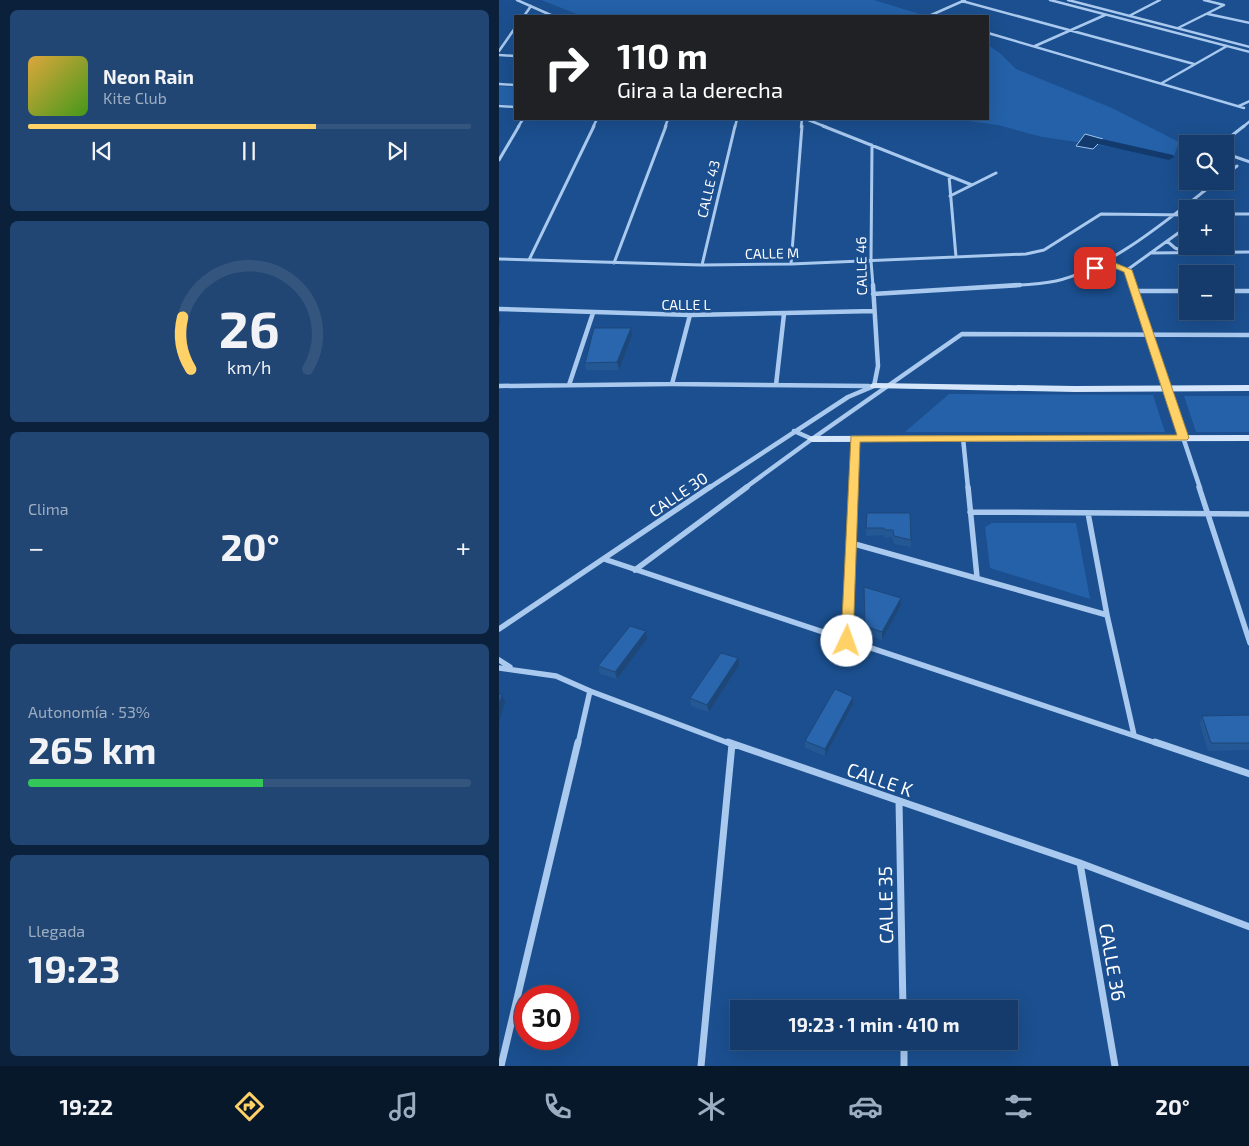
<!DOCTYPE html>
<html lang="es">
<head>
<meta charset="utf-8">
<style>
  :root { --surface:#143b6b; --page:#214673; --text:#f1f3f6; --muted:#9dadc1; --line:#33557e; --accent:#ffd166 }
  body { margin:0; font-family:"Exo 2",sans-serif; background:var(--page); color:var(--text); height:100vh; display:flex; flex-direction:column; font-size:19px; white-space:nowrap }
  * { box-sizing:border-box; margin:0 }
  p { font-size:16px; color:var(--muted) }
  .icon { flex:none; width:28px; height:28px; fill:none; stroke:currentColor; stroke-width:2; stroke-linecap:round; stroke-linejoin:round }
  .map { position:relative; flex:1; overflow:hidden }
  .panel { display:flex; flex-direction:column; gap:10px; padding:10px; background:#0b203b; width:499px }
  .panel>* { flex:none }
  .guide { position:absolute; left:15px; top:15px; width:475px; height:105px; border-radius:0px; box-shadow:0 5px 20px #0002,0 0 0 1px var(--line); background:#202124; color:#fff; overflow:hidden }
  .tools { position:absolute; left:680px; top:135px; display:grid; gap:10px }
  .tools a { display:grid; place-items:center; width:55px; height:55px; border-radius:0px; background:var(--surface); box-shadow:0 5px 20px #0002,0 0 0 1px var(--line); font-size:25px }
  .speed { position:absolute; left:15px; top:985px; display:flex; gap:10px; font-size:25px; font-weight:700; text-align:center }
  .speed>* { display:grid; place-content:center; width:65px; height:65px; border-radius:50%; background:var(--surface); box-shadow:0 5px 20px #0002,0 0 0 1px var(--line); line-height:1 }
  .speed .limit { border:8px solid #d22; background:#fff; color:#111 }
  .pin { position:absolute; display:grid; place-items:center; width:42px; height:42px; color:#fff; margin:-21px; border-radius:10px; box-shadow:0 2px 8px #0006 }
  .me { position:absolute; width:55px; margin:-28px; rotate:3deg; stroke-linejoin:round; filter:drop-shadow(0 0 4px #0008) }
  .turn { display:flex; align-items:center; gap:18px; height:105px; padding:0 20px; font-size:22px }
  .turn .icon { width:65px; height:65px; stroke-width:2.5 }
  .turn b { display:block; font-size:35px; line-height:42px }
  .big { font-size:38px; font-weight:700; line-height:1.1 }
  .panel .tile { flex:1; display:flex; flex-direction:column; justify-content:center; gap:8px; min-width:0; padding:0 18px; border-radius:8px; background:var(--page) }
  .panel .dial { align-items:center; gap:0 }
  .dial svg { height:130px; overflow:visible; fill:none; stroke:var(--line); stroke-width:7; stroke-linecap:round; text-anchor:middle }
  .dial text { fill:var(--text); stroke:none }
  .song { display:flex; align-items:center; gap:15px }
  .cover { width:60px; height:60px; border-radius:8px; background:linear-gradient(135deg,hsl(40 70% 55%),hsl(100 70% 35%)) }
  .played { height:5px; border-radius:2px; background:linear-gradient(90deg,var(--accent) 65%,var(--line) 65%) }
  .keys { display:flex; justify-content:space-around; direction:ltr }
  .heat { display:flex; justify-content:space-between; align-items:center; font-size:28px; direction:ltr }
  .charge { height:8px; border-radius:4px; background:linear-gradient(90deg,#34c759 53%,var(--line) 0) }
  .trip { position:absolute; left:231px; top:1000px; width:288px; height:50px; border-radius:0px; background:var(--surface); box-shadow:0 5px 20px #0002,0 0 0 1px var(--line); font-weight:700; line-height:50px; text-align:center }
  .dock { display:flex; height:80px; justify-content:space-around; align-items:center; background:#08182b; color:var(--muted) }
  .dock .icon { width:35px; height:35px }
  .dock .on { color:var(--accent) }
  .dock b { font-size:22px; color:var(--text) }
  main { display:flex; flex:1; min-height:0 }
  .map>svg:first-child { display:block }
</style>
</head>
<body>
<main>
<section class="panel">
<div class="tile">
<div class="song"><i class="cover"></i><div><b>Neon Rain</b><p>Kite Club</p></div></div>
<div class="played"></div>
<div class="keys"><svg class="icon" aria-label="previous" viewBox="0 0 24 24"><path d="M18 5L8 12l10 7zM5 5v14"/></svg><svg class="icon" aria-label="pause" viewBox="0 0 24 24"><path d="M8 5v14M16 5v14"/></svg><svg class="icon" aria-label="next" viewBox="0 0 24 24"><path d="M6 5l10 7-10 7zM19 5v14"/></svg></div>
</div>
<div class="tile dial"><svg viewBox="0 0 100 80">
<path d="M14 69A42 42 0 1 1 86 69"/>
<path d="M14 69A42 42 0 0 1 9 37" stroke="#ffd166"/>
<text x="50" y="56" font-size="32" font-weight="700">26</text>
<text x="50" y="72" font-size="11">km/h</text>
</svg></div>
<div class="tile"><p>Clima</p>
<div class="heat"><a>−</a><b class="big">20°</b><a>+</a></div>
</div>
<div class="tile"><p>Autonomía · 53%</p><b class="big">265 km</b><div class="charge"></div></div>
<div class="tile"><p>Llegada</p><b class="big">19:23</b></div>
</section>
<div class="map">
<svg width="751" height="1066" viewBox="0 0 751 1066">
  <rect width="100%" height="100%" fill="#1b4f8f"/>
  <path fill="#2461a8" d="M42,0H375L427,16H83Z
    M489,45L502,54L517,69L613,108L680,142L675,156L543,137L499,125L455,119H489Z
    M0,86L16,87V106L0,104Z
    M450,394L654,395L666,432H406Z
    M685,396H750V432H697Z
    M493,523H577L591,599L491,568L486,527Z"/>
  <path fill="#123a6d" stroke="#9cc4f0" d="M586,134L604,139L594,149L577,146Z"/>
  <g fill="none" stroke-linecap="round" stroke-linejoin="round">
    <path fill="#123a6d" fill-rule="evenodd" d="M603,139L674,155L675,157L670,160L599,144L598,142L599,140Z"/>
    <path stroke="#a9c9ee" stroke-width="2.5" d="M18,0L54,16
      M551,0L751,52
      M569,0L751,47
      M705,0L725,5
      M463,1L695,64
      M709,14L751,23
      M25,16L32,6
      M430,16L466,0
      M630,16L661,0
      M679,28L725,5
      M489,33L745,108
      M536,46L606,15
      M0,51L16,28
      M0,55L16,56
      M663,83L728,46
      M0,84L16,85
      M0,106L16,107
      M740,106L751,101
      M307,119L327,127
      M19,127L24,119
      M94,127L98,119
      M166,127L169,119
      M236,127L238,119
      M302,127L303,119
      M744,127L751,121"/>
    <path stroke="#a9c9ee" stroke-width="3" d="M324,126L473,185
      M722,144L745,126
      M373,145L372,261L374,286
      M728,154L751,162
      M0,160L20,126
      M726,175L738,166
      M450,176L457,257
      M451,196L497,173
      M726,214H751
      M668,241L676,248L684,251
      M651,253L751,252
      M0,259L203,265L292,264L527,254L545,250L602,214L689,215
      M30,260L95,126
      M607,262L628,270L633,286
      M115,263L167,126
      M292,264L303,126
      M203,265L236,126
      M628,270L689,226
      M500,286C519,285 539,285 557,281C613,268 673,216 718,181"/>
    <path stroke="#a9c9ee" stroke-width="4.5" d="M374,285L379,366L375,386
      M633,285L701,488
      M636,291H689
      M726,291H751
      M374,294L521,285
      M0,309L191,315L375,311
      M173,384L191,315
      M70,385L94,313
      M277,385L285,314
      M0,386L173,384L370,386
      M295,431L313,439
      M464,438L469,488
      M210,488L349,397L375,386
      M246,488L313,439L463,334L751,335
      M354,488L356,438"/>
    <path stroke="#a9c9ee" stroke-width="5.5" d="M469,487L478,577
      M700,487L751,643
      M471,512L751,514
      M589,513L608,615L635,735
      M352,543L608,615
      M105,559L660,744
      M136,570L248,487
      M0,629L211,487
      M348,641L354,487
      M0,660L11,667
      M0,668L57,676L91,691L232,744
      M79,744L91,691"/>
    <path stroke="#a9c9ee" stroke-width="7" d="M229,742L581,863L751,927
      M656,742L751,774
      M400,801L404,1009
      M581,863L616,1066
      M405,1041V1066
      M2,1066L79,742
      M202,1066L233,744"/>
    <path fill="#d6e6fa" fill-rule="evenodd" d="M375,383L576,386L751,385V391L576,392L372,388L371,386L372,384Z
      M751,435V441L313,442L308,439L313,436Z"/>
  </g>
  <path fill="#245895" d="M132,328L133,335L120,370H87L86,363Z
    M368,513L412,540V547L395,544L393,537L386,538L385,535L367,536Z
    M365,587L402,598V605L383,640L366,634Z
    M148,639L118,679L101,674L99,666Z
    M240,665L210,712L192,706L191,698Z
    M354,697V704L326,756L306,748V741Z
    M751,715V750L709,751L701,724L703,716Z"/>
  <path fill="#1d4779" d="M0,313L1,317V327L0,324Z
    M132,328L133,335L120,370L118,362Z
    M402,598V605L383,640V632Z
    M147,631L148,639L118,679L116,672Z
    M239,658L240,665L210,712L208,705Z
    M3,694L6,702L0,722V705Z
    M354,697V704L326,756V749Z"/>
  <path fill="#2a66ad" stroke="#1d4779" d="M95,328H132L118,362L86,363Z
    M368,513H411L412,540L395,536L394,530H386L385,528H367Z
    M365,587L402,598L383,632L366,626Z
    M131,626L147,631L116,672L99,666Z
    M222,653L239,658L208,705L191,698Z
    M336,689L354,697L326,749L306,741Z
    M0,694H3L0,705Z
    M751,715V743H712L703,716Z"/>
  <path fill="#ffd166" stroke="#a68842" d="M607,259L633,270L690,438L688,440L361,442L354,641L352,645H344L342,641L352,436L678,435L625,272L608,265L596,271L592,268Z"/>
  <g text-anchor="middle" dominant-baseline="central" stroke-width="5" stroke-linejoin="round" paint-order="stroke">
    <g font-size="14" fill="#fff" stroke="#1b4f8f">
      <text transform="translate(209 189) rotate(-77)">CALLE 43</text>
      <text transform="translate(273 253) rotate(-1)">CALLE M</text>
      <text transform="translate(362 266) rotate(-91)">CALLE 46</text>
      <text x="187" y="304">CALLE L</text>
    </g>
    <g font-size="16" fill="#fff" stroke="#1b4f8f">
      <text transform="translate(179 494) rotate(-34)">CALLE 30</text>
    </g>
    <g font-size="19" fill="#fff" stroke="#1b4f8f">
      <text transform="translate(381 779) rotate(19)">CALLE K</text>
      <text transform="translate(386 905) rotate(-91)">CALLE 35</text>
      <text transform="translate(614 962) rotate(80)">CALLE 36</text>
    </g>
  </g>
</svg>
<div class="tools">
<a><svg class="icon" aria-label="search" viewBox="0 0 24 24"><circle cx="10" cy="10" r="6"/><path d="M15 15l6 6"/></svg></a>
<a>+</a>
<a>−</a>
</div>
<div class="speed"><div class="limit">30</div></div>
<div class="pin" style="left:596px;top:268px;background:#d93025"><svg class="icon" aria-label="arrive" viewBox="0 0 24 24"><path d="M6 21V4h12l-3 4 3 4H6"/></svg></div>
<svg class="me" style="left:348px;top:641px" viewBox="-20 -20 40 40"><circle r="19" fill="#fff"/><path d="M0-13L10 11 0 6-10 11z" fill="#ffd166"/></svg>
<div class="trip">19:23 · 1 min · 410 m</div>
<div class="guide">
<div class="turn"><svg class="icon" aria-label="right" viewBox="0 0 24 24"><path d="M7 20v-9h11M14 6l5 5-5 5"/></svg><div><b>110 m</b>Gira a la derecha</div></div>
</div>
</div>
</main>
<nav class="dock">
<b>19:22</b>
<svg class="icon on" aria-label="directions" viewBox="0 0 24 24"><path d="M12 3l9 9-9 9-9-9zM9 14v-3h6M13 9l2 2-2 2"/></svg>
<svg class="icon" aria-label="music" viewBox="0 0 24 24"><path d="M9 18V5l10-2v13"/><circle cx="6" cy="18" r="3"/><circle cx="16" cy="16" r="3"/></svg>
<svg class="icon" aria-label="phone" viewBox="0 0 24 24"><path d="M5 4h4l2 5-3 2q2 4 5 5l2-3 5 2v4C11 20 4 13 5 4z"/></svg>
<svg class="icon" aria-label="climate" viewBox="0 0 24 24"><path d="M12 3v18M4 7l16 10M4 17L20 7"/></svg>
<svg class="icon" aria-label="car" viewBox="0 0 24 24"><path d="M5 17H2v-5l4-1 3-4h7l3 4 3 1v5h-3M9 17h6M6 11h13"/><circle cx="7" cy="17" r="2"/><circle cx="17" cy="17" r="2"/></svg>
<svg class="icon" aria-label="filters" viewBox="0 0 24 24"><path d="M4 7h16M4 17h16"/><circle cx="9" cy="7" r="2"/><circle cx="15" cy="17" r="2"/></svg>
<b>20°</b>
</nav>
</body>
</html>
